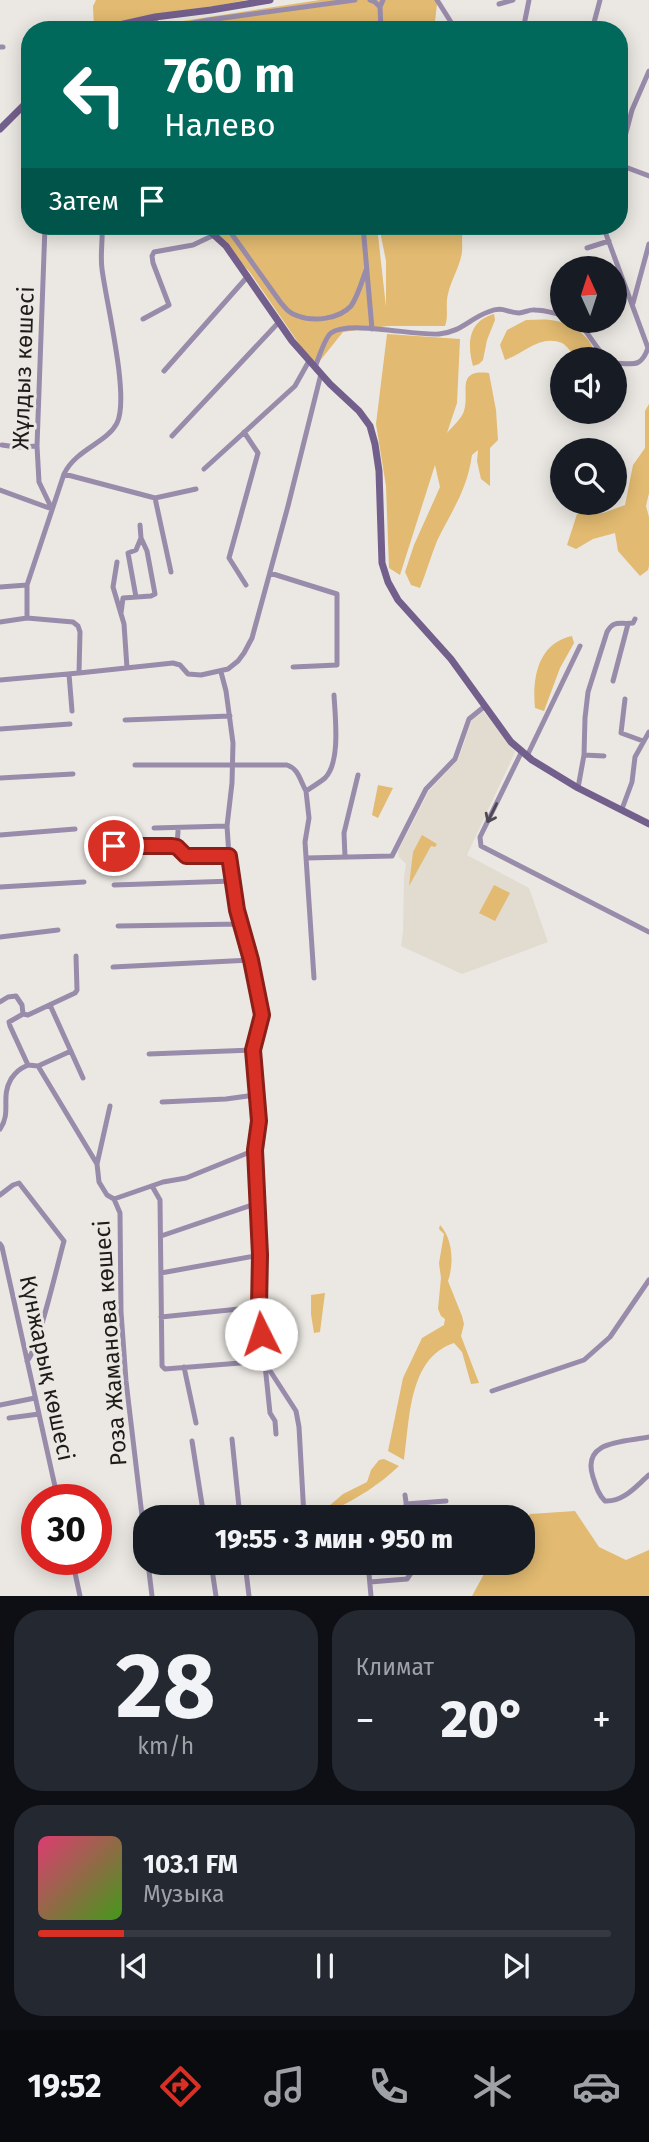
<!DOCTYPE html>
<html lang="ru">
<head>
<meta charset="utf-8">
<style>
  :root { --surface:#171b24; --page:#242831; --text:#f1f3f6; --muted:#9ea1a6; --line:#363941; --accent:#d93025 }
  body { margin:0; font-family:"Fira Sans",sans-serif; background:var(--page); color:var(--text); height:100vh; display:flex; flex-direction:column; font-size:26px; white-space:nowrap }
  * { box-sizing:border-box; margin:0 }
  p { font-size:23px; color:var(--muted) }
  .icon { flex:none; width:38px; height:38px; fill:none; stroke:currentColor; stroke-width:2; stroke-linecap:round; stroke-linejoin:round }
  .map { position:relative; height:1596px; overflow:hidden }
  .panel { display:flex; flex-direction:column; gap:14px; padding:14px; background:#0d0f14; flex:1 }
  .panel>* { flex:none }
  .guide { position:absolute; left:21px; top:21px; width:607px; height:214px; border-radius:28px; box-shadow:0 4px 18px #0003; background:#00695c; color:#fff; overflow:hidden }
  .needle { width:46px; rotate:357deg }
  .fabs { position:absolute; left:550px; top:256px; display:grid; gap:14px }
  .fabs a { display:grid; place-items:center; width:77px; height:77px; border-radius:50%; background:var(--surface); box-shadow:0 4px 18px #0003; font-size:35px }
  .speed { position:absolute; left:21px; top:1484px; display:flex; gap:14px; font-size:35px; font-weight:700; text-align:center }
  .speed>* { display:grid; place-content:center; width:91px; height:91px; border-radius:50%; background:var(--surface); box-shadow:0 4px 18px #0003; line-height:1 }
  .speed .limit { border:10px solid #d22; background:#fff; color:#111 }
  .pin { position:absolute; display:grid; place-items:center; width:60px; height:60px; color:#fff; margin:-30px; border:4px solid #fff; border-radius:50%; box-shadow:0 2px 7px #0007 }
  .me { position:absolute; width:77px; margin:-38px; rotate:356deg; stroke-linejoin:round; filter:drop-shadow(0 0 5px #0008) }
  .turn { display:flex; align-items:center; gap:24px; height:147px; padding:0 28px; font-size:32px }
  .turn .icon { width:91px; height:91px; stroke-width:2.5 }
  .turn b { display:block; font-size:49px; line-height:60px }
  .then { display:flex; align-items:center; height:66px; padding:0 28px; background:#0003; gap:14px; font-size:26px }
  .big { font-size:52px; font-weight:800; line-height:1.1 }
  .panel .tile { flex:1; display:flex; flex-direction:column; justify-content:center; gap:10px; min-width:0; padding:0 24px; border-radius:28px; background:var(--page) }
  .panel .dial { align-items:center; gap:0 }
  .dial b { font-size:91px; line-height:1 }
  .song { display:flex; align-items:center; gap:21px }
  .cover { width:84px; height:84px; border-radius:10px; background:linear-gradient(135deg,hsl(340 70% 55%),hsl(100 70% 35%)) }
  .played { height:7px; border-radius:4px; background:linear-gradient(90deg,var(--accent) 15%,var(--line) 15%) }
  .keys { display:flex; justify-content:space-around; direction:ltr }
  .heat { display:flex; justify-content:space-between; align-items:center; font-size:38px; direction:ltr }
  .panel .tiles { flex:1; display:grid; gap:14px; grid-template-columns:1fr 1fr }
  .tile:last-child { grid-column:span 2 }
  .trip { position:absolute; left:133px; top:1505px; width:402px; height:70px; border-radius:28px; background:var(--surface); box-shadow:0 4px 18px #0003; font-weight:800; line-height:70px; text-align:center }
  .tabs { display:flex; height:112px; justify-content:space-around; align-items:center; background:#090b0e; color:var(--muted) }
  .tabs .icon { width:49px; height:49px }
  .tabs .selected { color:var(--accent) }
  .tabs b { font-size:32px; color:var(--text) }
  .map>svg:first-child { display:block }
</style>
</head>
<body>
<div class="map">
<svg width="649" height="1596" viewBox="0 0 649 1596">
  <rect width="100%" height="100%" fill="#ebe8e3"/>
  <path fill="#e2dbcf" d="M483,711L515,752L467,855L529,888L548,942L462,974L401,946L403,932L404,877L406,864L399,857L398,851L429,791L458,760L472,720Z"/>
  <path fill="#e2ba71" d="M96,0H246L94,30L93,6Z
    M320,0H435L437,4L434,30H397V25L396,30H124Z
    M203,226H377L386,307V261L379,226H466C460,235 463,242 462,252C460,267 451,280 448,294C445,305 449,316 445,326H388L343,332L315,367L249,271Z
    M494,314L495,320L487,340L483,360L479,364L473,366C467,344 468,321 494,314Z
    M526,320C534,320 543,319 550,320C571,322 594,337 596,359H577C573,354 567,346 562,343C540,334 523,354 505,360L500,345L507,330Z
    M387,334L460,339L457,403L447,433C452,427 462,418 464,411C470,392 455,369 489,373L496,410L498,440L490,448V486L481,479L477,461L478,450L472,455C467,491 452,510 437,541C431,556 426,573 420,588L411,585L405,572L414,545L440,487L435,465L400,575L389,568L386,486L376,424Z
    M649,404V493L646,506L649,517V566L648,570L640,576L618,551L615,533L593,539L576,549L567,545L577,514L603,513L625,505L633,465L645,448V411Z
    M572,636L574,643L560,668L544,711L535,708C532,678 538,643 572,636Z
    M378,785L393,788L378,818L372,815Z
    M422,835L437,844L435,847L431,846L409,886L413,852Z
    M494,885L510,893L495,921L479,913Z
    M440,1225C453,1239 454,1264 448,1281L462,1316L464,1324L461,1336L479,1383L471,1384L462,1352L454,1343C408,1358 410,1420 404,1460L388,1451L403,1378L422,1338L444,1325L445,1319L441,1316L438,1309L441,1278L439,1263L444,1234L439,1229Z
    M325,1293L320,1332L314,1333L311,1314V1295Z
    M384,1459L399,1466C379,1485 358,1498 333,1510L329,1506L343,1494L367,1482L371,1470L379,1460Z
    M575,1511L599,1547L626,1560L649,1550V1596H472L490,1563H523V1521L530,1514Z"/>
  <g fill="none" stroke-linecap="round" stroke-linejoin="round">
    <path stroke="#998cab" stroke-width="5" d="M370,0L375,2L380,7
      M437,0L456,30
      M499,4L513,0
      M155,17L157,30
      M169,30L177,26L209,20L355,0
      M381,30L380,7L383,0
      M523,30L529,0
      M592,30L600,0
      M0,47H3
      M620,155L632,110L649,71
      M620,165L649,176
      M45,226L37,446L39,482L52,509
      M226,226L281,303C286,309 290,314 298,316C314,322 339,319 351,306C358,296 362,281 366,270
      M363,226L372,329
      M603,226L648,348C641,368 633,364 614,363
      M587,248L609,241
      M633,303L649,244
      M143,319L169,305L153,263L152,256L154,252L193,245L214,235
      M576,320C589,332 596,350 608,359
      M315,367C318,360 325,337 331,333C349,320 415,336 439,334C461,332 469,319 488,312C503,306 505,312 519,313C524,313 530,309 535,310C544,310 553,313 562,315
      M164,371L248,276
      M244,432L258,453L229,558L246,585
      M172,436L279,322
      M2,445L16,447L37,446
      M204,469L295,386L309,361
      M64,474L155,498L196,489
      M0,490L52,509
      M155,498L171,572
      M117,562L113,587L124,624L127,668
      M270,573L337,594V665L293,667
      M0,587L27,585
      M136,597L128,553L136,550L141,538
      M121,613L123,598L151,596L155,594L147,551L141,538L140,525
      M27,618V585L64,474C76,449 107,443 117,423C130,397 106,302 102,269C100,255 103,240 102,226
      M0,622L27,618L73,622L78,626L80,632L79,673L173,663L180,665L188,674L201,675L228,669L238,661L244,653L252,638L288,506L321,374
      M221,672L226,691L233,743L232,783L227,826L229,856L237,910L251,960L262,1015L253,1050L259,1121L255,1150L260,1255L259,1307L270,1413L275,1421L276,1434
      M69,674L72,711
      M0,680L79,673
      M613,681L628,624
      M625,699L621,733L643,741
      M125,720L230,716
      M0,729L70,724
      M522,751L480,837L481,846L649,932
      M584,755L604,756
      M527,756L580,646
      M135,765H287C299,769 300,781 306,791
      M0,778L73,774
      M578,788L584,755L585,718L588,692L607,632C614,619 620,625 633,623L635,619
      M622,809L632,782L635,757L649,732
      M154,828L227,826
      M0,835L75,829
      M114,846H172L177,847L186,856H229
      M177,847L178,831
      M345,857L344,833L358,775
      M306,858L392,856L426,789L455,759L469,719L485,706
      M114,885L233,881
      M0,887L84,882
      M118,926L241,924
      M0,937L58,930
      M113,967L251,960
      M314,978L305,842L309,818L306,791C312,787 319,783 325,778C341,762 335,716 334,695
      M0,1002L8,997L16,996L22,1005L23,1014L9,1022L10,1026L28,1065
      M50,1005L83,1078
      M23,1014L28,1015L75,993L77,990L76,956
      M149,1054L253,1050
      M28,1065L38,1066L44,1076L97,1164L99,1182L107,1195L114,1199L120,1213L121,1312L126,1381L145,1541
      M38,1066L71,1051
      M162,1102L226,1099L255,1095
      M0,1129C12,1112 0,1098 11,1079C16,1072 19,1069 28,1065
      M97,1164L110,1106
      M152,1186L160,1200L162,1366L165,1369L264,1361
      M0,1195L13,1185L19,1183L64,1241C58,1262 38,1350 27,1361
      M114,1199L163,1182L186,1178L255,1150
      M161,1236L258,1203
      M0,1244L2,1247L58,1500
      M161,1273L260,1255
      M161,1317L259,1307
      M265,1363L296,1411L299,1427L304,1517
      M184,1367L196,1423
      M492,1391L584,1360L610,1337L649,1280
      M0,1405L35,1398
      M9,1418L39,1414
      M649,1437C624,1442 581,1440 593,1477C596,1486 598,1494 605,1501C624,1502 636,1486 649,1475
      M232,1439L240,1517
      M192,1441L204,1517
      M405,1495L408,1517
      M406,1504L446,1501
      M72,1559L80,1596
      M148,1563L152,1596
      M211,1563L216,1596
      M245,1563L249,1596
      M368,1563L371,1596
      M370,1582L407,1579L413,1570"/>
    <path stroke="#735f8c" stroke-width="7" d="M97,30L155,17L211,10L270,0
      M0,129L30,99
      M204,226L226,246L292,341L330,384L359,411L370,426L375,444L379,471L382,563L388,582L398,600L451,659L511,742L532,760L578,788L649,824"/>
  </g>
  <defs><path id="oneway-shaft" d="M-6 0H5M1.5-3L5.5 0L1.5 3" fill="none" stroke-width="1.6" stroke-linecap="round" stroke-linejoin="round" transform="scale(1.75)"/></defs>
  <use stroke="#4f4954" href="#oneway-shaft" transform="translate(492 813) rotate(116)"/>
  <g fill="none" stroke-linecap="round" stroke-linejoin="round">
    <defs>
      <path id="route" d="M114,846H172L177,847L186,856H229L237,910L251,960L262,1015L253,1050L259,1121L255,1150L260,1255L259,1307L261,1334"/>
    </defs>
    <use href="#route" stroke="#8d1f18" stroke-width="18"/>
    <use href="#route" stroke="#d93025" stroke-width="12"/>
  </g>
  <g text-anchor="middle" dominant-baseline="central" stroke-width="6" stroke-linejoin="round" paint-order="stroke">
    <g font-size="23" fill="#1e1c1a" stroke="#ebe8e3">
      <text transform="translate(23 368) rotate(-88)">Жұлдыз көшесі</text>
      <text transform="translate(110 1343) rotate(-94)">Роза Жаманова көшесі</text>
      <text transform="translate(47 1368) rotate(78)">Күнжарық көшесі</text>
    </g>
  </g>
</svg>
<div class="fabs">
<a><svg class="needle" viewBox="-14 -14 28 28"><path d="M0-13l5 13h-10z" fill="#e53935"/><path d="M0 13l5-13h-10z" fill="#9ea1a6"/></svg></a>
<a><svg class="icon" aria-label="sound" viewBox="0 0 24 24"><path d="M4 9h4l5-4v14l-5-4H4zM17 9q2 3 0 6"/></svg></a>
<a><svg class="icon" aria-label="search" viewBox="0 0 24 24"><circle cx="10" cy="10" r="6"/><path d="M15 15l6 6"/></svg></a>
</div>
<div class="speed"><div class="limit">30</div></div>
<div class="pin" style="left:114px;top:846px;background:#d93025"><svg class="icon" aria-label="arrive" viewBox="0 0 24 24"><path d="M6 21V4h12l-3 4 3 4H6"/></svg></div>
<svg class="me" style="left:261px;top:1334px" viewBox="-20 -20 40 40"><circle r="19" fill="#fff"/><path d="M0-13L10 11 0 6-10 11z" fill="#d93025"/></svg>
<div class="trip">19:55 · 3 мин · 950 m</div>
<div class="guide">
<div class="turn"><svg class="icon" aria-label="left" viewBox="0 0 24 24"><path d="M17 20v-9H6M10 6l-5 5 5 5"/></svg><div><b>760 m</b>Налево</div></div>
<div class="then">Затем<svg class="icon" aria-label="arrive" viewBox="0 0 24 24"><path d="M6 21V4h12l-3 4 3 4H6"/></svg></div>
</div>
</div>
<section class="panel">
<div class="tiles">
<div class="tile dial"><b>28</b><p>km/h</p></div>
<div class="tile"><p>Климат</p>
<div class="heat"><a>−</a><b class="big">20°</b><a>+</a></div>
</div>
<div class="tile">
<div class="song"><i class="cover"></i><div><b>103.1 FM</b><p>Музыка</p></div></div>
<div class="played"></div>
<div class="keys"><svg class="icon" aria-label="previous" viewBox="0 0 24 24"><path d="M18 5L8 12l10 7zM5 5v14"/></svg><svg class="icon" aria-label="pause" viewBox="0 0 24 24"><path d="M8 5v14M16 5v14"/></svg><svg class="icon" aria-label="next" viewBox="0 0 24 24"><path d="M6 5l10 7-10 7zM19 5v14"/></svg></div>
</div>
</div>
</section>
<nav class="tabs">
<b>19:52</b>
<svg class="icon selected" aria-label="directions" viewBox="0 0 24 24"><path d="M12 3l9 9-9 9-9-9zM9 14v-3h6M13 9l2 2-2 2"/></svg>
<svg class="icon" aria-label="music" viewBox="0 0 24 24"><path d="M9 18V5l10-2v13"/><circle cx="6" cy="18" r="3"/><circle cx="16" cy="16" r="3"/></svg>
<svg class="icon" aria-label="phone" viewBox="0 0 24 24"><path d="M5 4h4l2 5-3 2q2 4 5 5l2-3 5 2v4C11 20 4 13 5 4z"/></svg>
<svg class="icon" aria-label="climate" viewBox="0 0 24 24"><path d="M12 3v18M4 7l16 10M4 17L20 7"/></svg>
<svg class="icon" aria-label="car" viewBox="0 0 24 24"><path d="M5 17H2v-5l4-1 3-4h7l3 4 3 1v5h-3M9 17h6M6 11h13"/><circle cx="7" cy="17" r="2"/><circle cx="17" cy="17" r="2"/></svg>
</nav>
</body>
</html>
